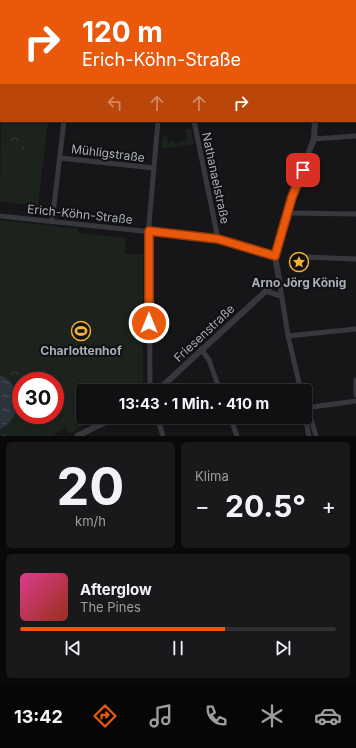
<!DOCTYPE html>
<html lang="de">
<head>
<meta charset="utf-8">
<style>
  :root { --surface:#101012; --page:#19191b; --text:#f1f3f6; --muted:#9c9d9f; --line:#303032; --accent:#ea580c }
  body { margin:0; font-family:Inter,sans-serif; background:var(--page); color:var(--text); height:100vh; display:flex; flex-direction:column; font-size:15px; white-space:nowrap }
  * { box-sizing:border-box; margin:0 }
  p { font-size:13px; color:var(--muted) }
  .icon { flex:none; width:22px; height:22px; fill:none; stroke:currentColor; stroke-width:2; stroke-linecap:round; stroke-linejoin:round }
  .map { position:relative; height:436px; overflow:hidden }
  .side { display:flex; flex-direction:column; gap:6px; padding:6px; background:#09090a; flex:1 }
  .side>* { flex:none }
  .guide { position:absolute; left:0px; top:0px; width:356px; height:122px; box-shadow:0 2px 6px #0003,0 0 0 1px var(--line); background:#ea580c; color:#fff; overflow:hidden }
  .speed { position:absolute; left:12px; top:372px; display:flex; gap:8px; font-size:20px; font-weight:700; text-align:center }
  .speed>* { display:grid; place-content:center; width:52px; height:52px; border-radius:50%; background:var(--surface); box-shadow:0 2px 6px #0003,0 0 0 1px var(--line); line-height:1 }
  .speed .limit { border:6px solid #d22; background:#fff; color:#111 }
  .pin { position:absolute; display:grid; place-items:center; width:34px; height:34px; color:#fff; margin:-17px; border-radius:8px; box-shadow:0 2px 6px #0006 }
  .me { position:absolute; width:44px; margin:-22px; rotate:0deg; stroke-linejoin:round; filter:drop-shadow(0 0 3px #0008) }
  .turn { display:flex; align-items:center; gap:14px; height:84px; padding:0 16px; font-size:18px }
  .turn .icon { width:52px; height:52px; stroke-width:2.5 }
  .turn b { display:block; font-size:28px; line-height:34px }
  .lanes { display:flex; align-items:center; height:38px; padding:0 16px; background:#0003; justify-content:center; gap:20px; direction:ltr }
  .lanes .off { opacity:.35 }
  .big { font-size:30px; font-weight:700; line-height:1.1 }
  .side .tile { flex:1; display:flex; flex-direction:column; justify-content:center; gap:6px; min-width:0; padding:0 14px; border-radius:6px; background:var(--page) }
  .side .dial { align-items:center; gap:0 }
  .dial b { font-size:52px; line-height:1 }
  .song { display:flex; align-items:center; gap:12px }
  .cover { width:48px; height:48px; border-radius:6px; background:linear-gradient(135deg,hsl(330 70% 55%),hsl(10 70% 35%)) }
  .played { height:4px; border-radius:2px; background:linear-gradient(90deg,var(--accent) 65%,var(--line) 65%) }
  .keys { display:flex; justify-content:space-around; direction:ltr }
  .heat { display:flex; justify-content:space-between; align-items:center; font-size:22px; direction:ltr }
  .side .tiles { flex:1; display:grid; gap:6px; grid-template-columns:1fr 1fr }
  .tile:last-child { grid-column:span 2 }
  .trip { position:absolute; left:76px; top:384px; width:236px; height:40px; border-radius:4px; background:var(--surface); box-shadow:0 2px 6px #0003,0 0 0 1px var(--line); font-weight:700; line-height:40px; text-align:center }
  .dock { display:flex; height:64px; justify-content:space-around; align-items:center; background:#060607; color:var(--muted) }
  .dock .icon { width:28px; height:28px }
  .dock .current { color:var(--accent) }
  .dock b { font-size:18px; color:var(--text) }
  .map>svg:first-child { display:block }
</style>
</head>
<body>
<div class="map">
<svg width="356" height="436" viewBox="0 0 356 436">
  <defs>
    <pattern id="forest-crowns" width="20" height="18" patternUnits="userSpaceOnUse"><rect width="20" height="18" fill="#1c231d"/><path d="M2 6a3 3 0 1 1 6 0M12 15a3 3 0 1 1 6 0" fill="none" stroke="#3a403c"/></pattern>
    <pattern id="water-ripples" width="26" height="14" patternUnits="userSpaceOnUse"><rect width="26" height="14" fill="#2c353c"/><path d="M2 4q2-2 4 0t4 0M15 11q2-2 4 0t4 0" fill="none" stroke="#485056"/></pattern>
  </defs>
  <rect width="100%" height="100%" fill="#161618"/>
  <path fill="#1c231d" d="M1,121H48L38,206L0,201Z
    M191,129L194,144L169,148H161L163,137H167V141L170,143L173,140L175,144L180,143L181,140L185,142L188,139L185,130Z
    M0,220L78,229V233L126,238L125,254H143V390L83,391V417H104L84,425L70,434L65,427L53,436H5L21,413V415H55V381H31L28,368L0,365Z"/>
  <path fill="url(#forest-crowns)" d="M10,133L26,135L24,156L7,154Z
    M0,365L28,368L31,381H21V413L5,436H0Z"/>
  <path fill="url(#water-ripples)" d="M0,375C24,385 22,419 0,429Z"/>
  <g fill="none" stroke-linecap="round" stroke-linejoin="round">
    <path stroke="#37383d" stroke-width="5" d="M160,0L161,1
      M5,1V0
      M67,1V0
      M169,1V0
      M0,7L1,8
      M0,33L1,27
      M0,86H1
      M355,86L356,85
      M194,121L218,239
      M314,139L356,136
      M60,158L154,168
      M287,213L356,214
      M0,216L218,239L275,256
      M52,222L64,121
      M306,257L356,259
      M279,279L288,336L301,391
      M265,291L281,296
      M288,336L356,329
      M201,349L209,360L220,391
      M356,380V395
      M150,391L149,224L158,121
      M305,408L356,401
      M305,408L310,416L316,436
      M305,416L309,436
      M157,417L163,436
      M230,417L237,436"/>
    <path stroke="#37383d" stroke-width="6" d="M227,1V0
      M355,48H356
      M157,391L279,279L275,256L293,191L314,139L315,121
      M77,436L116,417"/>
    <path stroke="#4a4c52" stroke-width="1" d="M226,1V0
      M355,47H356"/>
  </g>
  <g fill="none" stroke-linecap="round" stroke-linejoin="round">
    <defs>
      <path id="route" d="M149,323V231L218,239L275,256L292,197L303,170"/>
    </defs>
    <use href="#route" stroke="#983908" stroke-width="10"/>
    <use href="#route" stroke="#ea580c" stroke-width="7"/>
  </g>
  <defs>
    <symbol id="sight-ring" viewBox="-11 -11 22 22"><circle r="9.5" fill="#111113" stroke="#f2b134" stroke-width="1.5"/><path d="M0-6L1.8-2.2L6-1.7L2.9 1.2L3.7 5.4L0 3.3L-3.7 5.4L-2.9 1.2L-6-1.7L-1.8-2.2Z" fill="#f2b134"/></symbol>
    <symbol id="stadium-ring" viewBox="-11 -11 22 22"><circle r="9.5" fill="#111113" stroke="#f2b134" stroke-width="1.5"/><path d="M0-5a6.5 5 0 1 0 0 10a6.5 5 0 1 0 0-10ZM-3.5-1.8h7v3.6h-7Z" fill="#f2b134"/></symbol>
  </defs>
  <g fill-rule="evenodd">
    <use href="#sight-ring" x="288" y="251" width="22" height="22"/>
    <use href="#stadium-ring" x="70" y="320" width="22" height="22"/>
  </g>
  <g text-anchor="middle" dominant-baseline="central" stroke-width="4" stroke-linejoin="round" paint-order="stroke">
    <g font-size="12" fill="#a8adb8" stroke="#111113">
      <text transform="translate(108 153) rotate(7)">Mühligstraße</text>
      <text transform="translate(216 178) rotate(78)">Nathanaelstraße</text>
      <text transform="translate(80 214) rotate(6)">Erich-Köhn-Straße</text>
      <text transform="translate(204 333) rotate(-43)">Friesenstraße</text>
    </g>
    <g font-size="12" font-weight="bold" fill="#a8adb8" stroke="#111113">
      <text x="299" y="282">Arno Jörg König</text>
      <text x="81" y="350">Charlottenhof</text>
    </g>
  </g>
</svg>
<div class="speed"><div class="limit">30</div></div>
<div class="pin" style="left:303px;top:170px;background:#d93025"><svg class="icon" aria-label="arrive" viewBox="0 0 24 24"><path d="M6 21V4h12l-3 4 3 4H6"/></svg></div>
<svg class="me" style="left:149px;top:323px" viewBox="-20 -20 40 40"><circle r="17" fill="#ea580c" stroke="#fff" stroke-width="3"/><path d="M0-11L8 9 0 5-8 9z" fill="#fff"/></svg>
<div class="trip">13:43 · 1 Min. · 410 m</div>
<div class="guide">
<div class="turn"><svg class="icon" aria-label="right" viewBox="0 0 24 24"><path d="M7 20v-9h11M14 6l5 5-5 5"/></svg><div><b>120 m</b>Erich-Köhn-Straße</div></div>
<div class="lanes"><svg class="icon off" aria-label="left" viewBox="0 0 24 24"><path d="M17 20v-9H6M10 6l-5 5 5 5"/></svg><svg class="icon off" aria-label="ahead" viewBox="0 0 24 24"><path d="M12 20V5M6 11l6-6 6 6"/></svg><svg class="icon off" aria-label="ahead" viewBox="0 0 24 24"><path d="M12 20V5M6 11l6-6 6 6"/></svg><svg class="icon" aria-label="right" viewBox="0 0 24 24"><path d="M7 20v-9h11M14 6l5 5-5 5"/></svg></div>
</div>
</div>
<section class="side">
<div class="tiles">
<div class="tile dial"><b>20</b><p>km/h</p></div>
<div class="tile"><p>Klima</p>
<div class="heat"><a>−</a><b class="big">20.5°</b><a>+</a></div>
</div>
<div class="tile">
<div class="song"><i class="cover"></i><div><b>Afterglow</b><p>The Pines</p></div></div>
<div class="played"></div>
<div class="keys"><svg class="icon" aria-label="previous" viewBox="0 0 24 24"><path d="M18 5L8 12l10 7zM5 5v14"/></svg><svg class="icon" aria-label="pause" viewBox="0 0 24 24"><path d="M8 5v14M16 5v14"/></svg><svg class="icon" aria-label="next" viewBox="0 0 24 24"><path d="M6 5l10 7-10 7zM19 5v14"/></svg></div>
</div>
</div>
</section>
<nav class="dock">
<b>13:42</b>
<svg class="icon current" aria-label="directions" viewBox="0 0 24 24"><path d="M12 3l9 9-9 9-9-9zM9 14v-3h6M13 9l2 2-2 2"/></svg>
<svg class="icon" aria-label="music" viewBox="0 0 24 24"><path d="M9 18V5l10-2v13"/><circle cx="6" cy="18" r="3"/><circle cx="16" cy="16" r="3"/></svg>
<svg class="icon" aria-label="phone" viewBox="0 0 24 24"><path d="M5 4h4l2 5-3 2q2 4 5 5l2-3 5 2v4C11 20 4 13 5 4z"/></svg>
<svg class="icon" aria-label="climate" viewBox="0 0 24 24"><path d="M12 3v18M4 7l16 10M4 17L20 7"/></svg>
<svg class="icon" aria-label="car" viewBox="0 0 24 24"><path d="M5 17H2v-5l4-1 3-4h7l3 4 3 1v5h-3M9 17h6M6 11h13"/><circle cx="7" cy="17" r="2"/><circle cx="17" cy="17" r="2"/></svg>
</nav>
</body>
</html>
